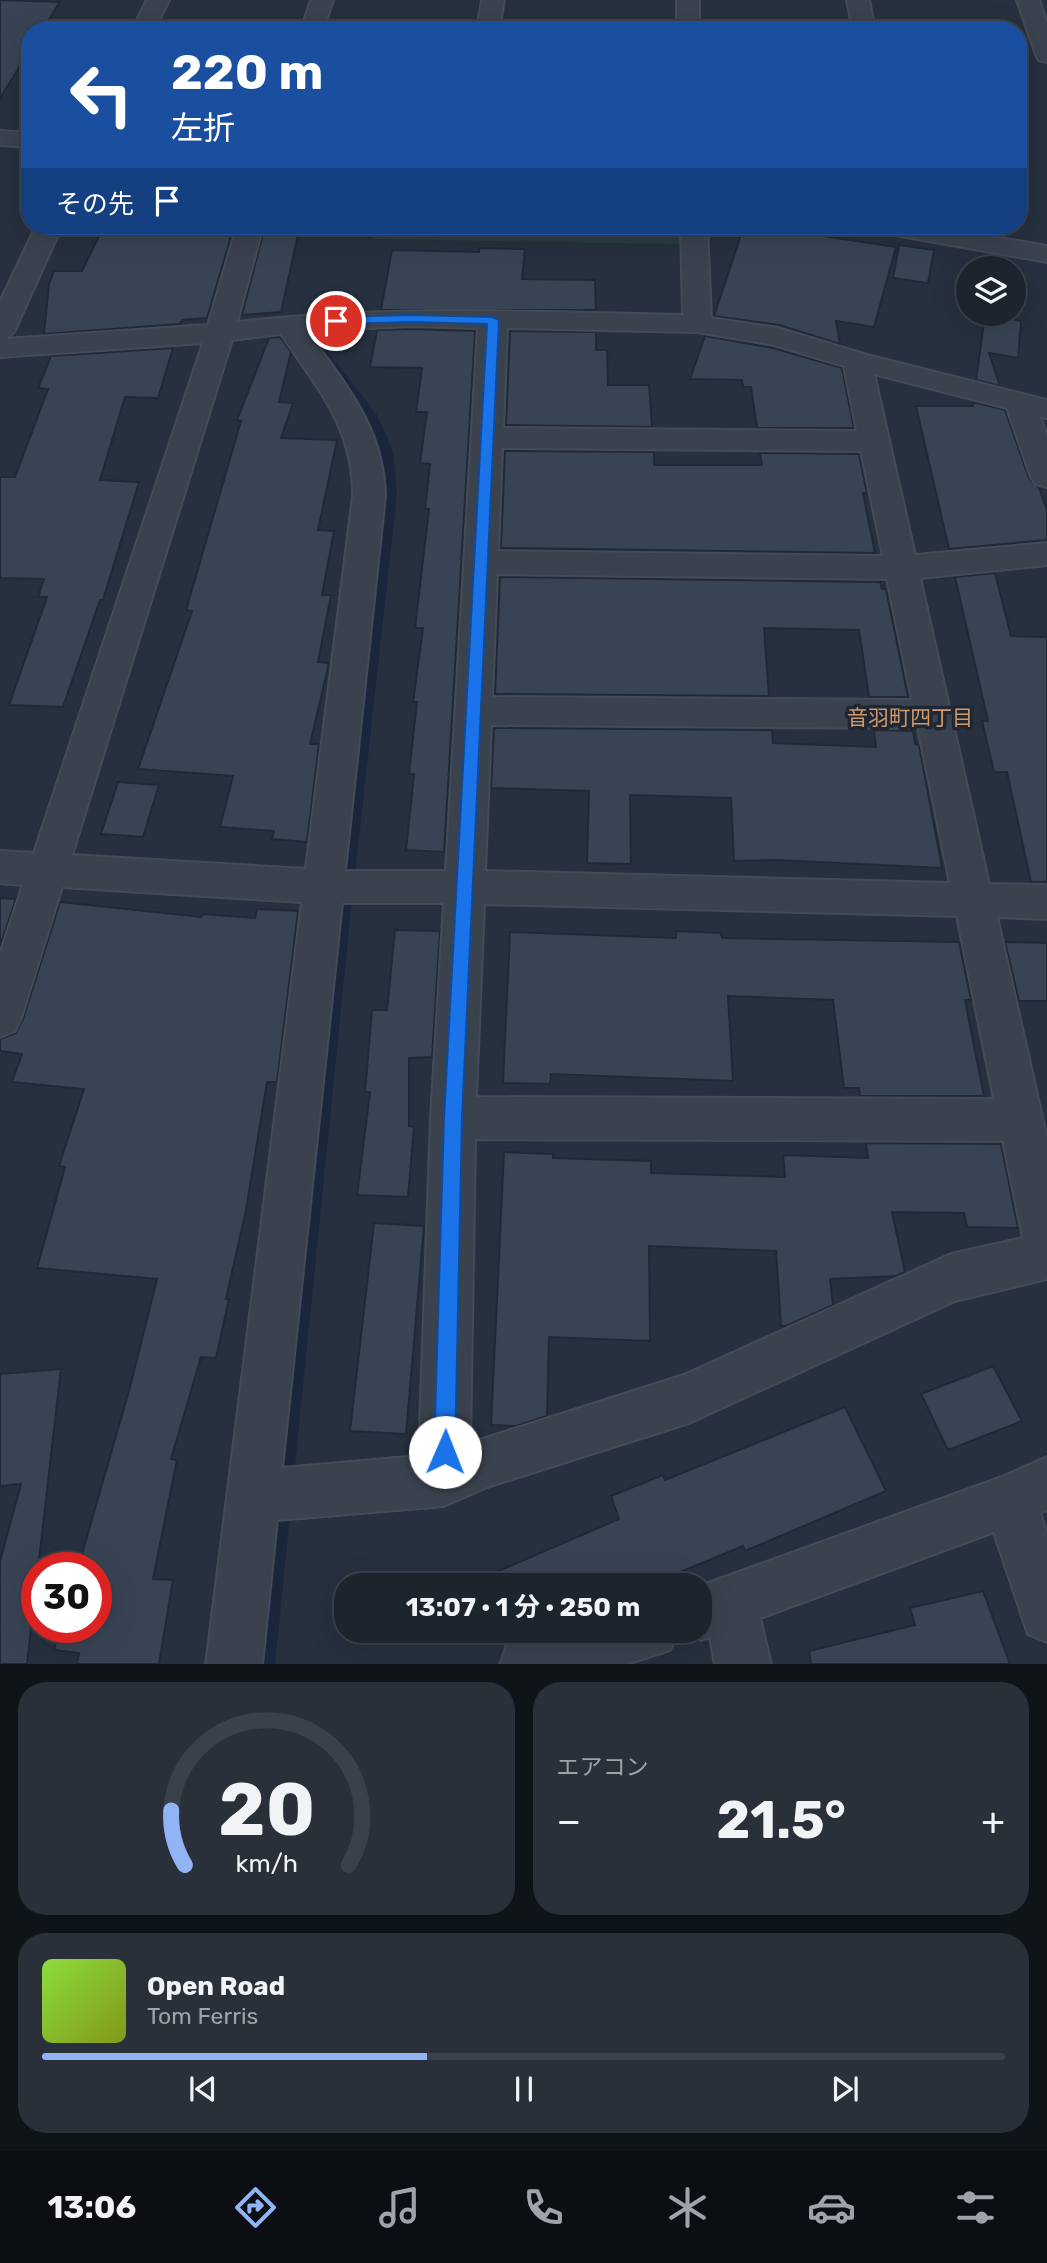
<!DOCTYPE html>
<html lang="ja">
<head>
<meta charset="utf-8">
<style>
  :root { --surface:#1c242e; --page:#29303a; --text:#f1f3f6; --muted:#a0a4aa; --line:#3a414a; --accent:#90b4f4 }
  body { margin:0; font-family:Rubik,"Noto Sans JP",sans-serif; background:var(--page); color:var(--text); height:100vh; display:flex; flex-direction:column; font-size:26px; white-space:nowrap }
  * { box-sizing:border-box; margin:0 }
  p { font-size:23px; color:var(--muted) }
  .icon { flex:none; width:38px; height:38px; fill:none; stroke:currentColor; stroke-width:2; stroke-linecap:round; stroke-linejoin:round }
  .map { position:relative; height:1664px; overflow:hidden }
  .drawer { display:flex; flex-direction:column; gap:18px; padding:18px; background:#0f1419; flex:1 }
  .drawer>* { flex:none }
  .top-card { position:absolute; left:21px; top:21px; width:1006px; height:214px; border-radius:28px; box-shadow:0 7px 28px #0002,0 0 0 2px var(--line); background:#1a4fa0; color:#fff; overflow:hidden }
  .controls { position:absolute; left:956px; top:256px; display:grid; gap:14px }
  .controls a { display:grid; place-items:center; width:70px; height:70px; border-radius:50%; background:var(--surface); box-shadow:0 7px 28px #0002,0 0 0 2px var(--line); font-size:35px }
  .speed { position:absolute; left:21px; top:1552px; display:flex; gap:14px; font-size:35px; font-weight:700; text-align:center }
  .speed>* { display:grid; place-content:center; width:91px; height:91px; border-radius:50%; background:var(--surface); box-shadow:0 7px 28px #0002,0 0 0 2px var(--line); line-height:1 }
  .speed .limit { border:10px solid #d22; background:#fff; color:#111 }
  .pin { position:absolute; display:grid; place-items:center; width:60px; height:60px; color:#fff; margin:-30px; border:4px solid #fff; border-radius:50%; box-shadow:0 2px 7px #0007 }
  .me { position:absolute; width:77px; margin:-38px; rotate:1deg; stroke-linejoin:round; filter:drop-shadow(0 0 5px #0008) }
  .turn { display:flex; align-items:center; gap:24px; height:147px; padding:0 35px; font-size:32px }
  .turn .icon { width:91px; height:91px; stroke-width:2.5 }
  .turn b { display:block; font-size:49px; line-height:60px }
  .then { display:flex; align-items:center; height:66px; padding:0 35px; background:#0003; gap:14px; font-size:26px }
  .big { font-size:52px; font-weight:700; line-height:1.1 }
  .drawer .tile { flex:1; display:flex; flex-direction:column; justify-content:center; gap:10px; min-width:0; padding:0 24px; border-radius:28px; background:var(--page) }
  .drawer .dial { align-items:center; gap:0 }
  .dial svg { height:182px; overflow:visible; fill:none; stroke:var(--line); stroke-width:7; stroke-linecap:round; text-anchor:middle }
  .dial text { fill:var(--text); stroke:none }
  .song { display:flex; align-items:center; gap:21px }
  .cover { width:84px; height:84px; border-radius:10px; background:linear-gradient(135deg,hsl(90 70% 55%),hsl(70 70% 35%)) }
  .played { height:7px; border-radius:4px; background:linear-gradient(90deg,var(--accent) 40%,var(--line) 40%) }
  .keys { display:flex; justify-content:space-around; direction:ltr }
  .heat { display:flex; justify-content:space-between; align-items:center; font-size:38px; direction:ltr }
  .drawer .tiles { flex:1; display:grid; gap:18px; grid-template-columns:1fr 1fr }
  .tile:last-child { grid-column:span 2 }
  .trip { position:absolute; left:334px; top:1573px; width:378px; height:70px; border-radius:28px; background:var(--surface); box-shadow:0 7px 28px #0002,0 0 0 2px var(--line); font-weight:700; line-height:70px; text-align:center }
  .tab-bar { display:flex; height:112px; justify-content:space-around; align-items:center; background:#0b0e12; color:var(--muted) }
  .tab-bar .icon { width:49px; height:49px }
  .tab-bar .on { color:var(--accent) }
  .tab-bar b { font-size:32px; color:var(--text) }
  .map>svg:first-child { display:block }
</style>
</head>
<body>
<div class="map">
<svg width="1047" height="1665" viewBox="0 0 1047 1665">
  <rect width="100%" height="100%" fill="#26303e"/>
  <path fill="#283c3f" d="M375,226H682V244L373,239Z"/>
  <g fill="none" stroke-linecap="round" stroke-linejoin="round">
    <path fill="#19263c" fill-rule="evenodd" d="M310,333L314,334L377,415L393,451L397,494L349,929L275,1665H255L335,929L385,494L381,451L367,416L305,336Z"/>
  </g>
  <path fill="#384454" stroke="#212936" stroke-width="2" d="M0,0L60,2L42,30H30V50L0,98Z
    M107,226H234L207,318L182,320L180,324L44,334L49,284L54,271H82L101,232L104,233Z
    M265,226H300L281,312L242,315Z
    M744,226H795L817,229L816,235L896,247L874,327L836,321L840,344L779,325L714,316Z
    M899,245L934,250L928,283L893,278Z
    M479,248L525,249L522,279L595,280L596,310H381L392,250L479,252Z
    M985,316L1021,321L1018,358L989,353L1000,386L976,380Z
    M411,329L475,331L444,852L406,850L414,774H409L417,702H413L423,628H415L429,509H425L430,464L420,463L427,412H416L422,368L370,367L377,330Z
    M510,331L596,332V350H607L608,385H649L652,427L506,425Z
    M705,336L773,348L842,368L854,428H757L751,387H743L742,380L690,379Z
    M280,337L291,352L279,402L293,403L281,438L337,440L318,530L334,531L322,595H331L318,662L329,663L310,744H319L307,842L272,839L274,831L220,827L233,776L138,769L192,611L186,610L241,421L237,420L269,338Z
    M173,348L158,398L125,397L100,480L139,482L103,600H100L63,707L9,705L47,597H38L44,579L0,578V477H15L48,389L38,388L51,356Z
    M973,402L1005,410L1029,478L1039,488L1047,510V540L949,549L916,406H973Z
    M505,451L654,452V465H762L760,453L859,454L867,493H863L875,553L501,548Z
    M995,573L1011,636L1047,637V882H1031L1007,772H994L982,721H988L955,577Z
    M500,577L880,582L882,589H886L908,697H869L859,630L764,628L769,696L495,694Z
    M494,728L772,730L773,743L876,747L874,730L913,731L915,744L919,745L942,868L778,860L734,861L731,798L630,795L631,864L587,863L589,791L491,788Z
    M118,782L159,785L143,837L101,834Z
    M0,898L16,899L0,946Z
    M60,902L201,917L202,914L255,918L257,909L298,911L277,1082H267L246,1210L226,1299H229L216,1358L201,1357L171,1459L177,1460L153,1579L173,1580L159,1664H77L79,1653L54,1650L60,1628H96V1568H78L130,1387L157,1279L37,1268L65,1167L59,1166L84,1089L12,1082L22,1054L0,1051V1039L16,1033L23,1019Z
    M395,930L440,931L432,1057L409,1058V1126L414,1127L408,1197L357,1195L370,1092H365L372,1010H387Z
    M676,931L721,933L722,938L959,942L971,1000H965L984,1096H860L859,1088H844L833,1000L728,996L733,1081L551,1074L550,1084L503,1083L510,932L676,938Z
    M1005,942L1047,943V1001H1019Z
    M866,1143L1001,1144L1018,1228L967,1227L964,1213L892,1212L905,1272L896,1276L830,1279L833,1305L786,1326H781L776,1251L649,1246L650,1341L549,1337L547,1416L516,1426L491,1425L504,1152L553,1154V1158L651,1161V1173L785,1177L783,1155L868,1158Z
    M374,1223L424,1226L406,1434L350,1431Z
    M993,1366L1022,1421L948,1450L921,1394Z
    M61,1369L27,1664H0V1561L21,1484L0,1486V1374Z
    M845,1407L886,1491L745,1551L743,1546L646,1586H464L619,1519L611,1496L663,1475L665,1480Z
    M983,1591L1010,1664H811L809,1651L915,1625L910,1608Z"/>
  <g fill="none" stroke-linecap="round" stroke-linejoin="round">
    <defs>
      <path id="street" d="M147,0H169L154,30H132Z
        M311,0H333L323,30H301Z
        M482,0H504L499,30H477Z
        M677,0H699V30H677Z
        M847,0H869L875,30H853Z
        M1017,0H1039L1047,23V62L1039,60L1036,55Z
        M0,131L30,133V147L0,145Z
        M36,226H62L14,332L6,339L208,325L237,226H263L237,322C385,305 534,312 683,315L681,226H707L711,318L778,328L867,355L1047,400V418L1040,417L1047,435V487L1036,484L1031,477L1007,408L874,374L915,555L1047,543V565L920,578L989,884L1047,885V919L997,917L1047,1139V1279L955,1301L689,1423L487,1487L444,1506L277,1520L262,1665H206L302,902L62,887L21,1018L15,1031L0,1037V954L23,885L0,883V851L34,853L203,343L0,357V302ZM411,326L478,328L446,871H345L385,496C384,428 345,384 307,331ZM507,328L697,332L774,345L844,366L857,431L503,428ZM281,334C317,387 354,429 353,496L306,869L72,855L232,340ZM502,448L861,451L883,556L498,551ZM497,574L887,579L912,700L492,697ZM491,725L918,728L950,883L485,871ZM342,903H444L431,1118L419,1456L282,1468ZM484,904L957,916L994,1099L476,1097ZM475,1139L1003,1141L1023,1238L951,1254L684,1375L470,1443Z
        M876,226H932L1047,246V262L889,234L880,232Z
        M1047,1457V1510L1040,1513L1047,1533V1642L1028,1634L994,1532L760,1618L771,1665H715L710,1637L700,1640L681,1632L700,1631V1586L1002,1477Z
        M533,1631H678L670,1650L624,1665H500L507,1645Z"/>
    </defs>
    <use href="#street" stroke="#434b58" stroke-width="4"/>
    <use href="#street" fill="#3a424e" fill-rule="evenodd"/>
  </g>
  <path fill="#1a73e8" stroke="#114b97" stroke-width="2" d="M411,315L493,317L499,320L462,1118L455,1452L452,1459L445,1462L437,1459L434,1452L444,1118L487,324L411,322L336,324L330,321L336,317Z"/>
  <g text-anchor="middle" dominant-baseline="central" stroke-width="7" stroke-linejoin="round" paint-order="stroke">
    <g font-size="21" fill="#d19969" stroke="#1f2734">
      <text x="910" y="717">音羽町四丁目</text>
    </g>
  </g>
</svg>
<div class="controls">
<a><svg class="icon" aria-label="layers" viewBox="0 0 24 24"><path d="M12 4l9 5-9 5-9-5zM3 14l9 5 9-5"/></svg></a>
</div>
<div class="speed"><div class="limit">30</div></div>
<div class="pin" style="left:336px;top:321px;background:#d93025"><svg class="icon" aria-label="arrive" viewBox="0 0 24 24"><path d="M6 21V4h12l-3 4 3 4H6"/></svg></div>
<svg class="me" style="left:445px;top:1452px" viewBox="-20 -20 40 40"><circle r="19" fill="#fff"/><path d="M0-13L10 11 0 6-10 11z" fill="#1a73e8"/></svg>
<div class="trip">13:07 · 1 分 · 250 m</div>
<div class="top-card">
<div class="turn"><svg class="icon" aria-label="left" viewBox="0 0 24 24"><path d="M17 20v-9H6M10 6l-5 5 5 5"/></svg><div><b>220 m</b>左折</div></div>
<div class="then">その先<svg class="icon" aria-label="arrive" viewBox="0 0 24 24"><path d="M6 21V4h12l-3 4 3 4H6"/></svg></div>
</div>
</div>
<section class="drawer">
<div class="tiles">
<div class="tile dial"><svg viewBox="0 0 100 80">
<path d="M14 69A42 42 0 1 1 86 69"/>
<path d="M14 69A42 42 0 0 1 8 45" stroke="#90b4f4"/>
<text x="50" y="56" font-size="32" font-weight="700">20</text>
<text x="50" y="72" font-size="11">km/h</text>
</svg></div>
<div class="tile"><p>エアコン</p>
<div class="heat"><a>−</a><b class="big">21.5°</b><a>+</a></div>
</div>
<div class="tile">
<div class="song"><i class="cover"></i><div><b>Open Road</b><p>Tom Ferris</p></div></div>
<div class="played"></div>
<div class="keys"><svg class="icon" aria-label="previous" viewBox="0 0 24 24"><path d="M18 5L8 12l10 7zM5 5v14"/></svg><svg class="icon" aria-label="pause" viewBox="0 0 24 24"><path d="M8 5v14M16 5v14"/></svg><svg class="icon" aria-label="next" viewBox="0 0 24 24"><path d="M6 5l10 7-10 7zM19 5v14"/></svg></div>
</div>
</div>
</section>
<nav class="tab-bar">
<b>13:06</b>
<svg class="icon on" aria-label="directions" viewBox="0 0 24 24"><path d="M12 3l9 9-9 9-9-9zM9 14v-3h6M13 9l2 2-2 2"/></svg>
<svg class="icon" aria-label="music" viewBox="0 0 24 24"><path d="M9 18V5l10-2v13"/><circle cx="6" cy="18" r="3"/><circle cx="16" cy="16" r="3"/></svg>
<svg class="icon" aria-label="phone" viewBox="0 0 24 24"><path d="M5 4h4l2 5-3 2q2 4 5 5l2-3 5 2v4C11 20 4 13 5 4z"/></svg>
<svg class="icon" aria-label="climate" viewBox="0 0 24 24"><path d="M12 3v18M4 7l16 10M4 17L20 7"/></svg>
<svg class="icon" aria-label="car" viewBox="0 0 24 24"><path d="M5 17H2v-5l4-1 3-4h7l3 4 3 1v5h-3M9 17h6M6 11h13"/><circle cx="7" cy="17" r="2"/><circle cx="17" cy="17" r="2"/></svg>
<svg class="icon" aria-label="filters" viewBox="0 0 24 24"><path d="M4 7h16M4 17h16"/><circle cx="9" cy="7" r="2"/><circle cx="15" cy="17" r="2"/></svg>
</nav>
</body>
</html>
